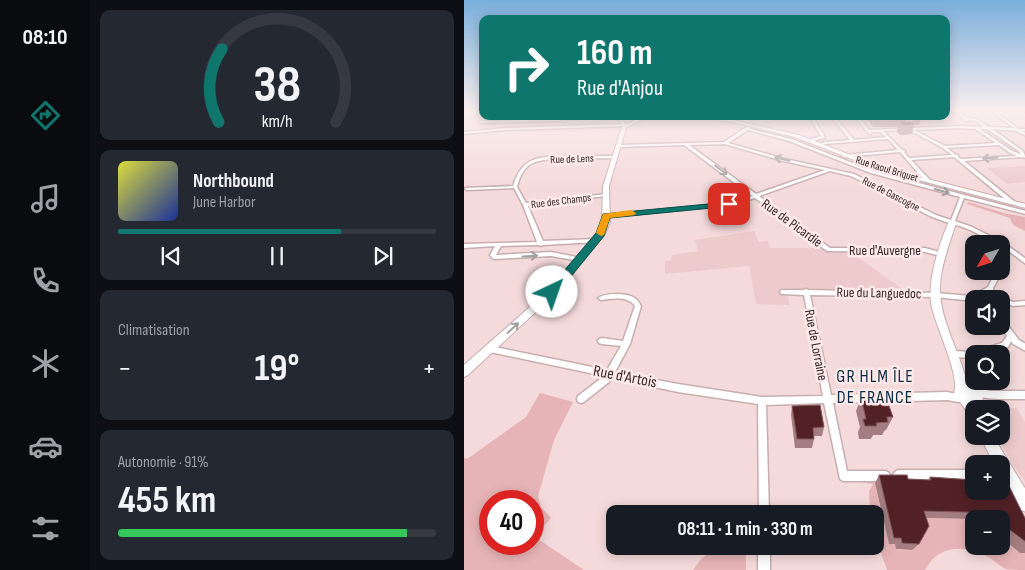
<!DOCTYPE html>
<html lang="fr">
<head>
<meta charset="utf-8">
<style>
  :root { --surface:#171b24; --page:#242831; --text:#f1f3f6; --muted:#9ea1a6; --line:#363941; --accent:#0f766e }
  body { margin:0; font-family:"Sofia Sans Condensed",sans-serif; background:var(--page); color:var(--text); height:100vh; display:flex; flex-direction:column; font-size:19px; white-space:nowrap }
  * { box-sizing:border-box; margin:0 }
  p { font-size:16px; color:var(--muted) }
  .icon { flex:none; width:28px; height:28px; fill:none; stroke:currentColor; stroke-width:2; stroke-linecap:round; stroke-linejoin:round }
  .map { position:relative; flex:1; overflow:hidden }
  .sheet { display:flex; flex-direction:column; gap:10px; padding:10px; background:#0d0f14; width:374px }
  .sheet>* { flex:none }
  .hud { position:absolute; left:15px; top:15px; width:471px; height:105px; border-radius:10px; box-shadow:0 2px 12px #0003; background:#0f766e; color:#fff; overflow:hidden }
  .needle { width:32px; rotate:231deg }
  .buttons { position:absolute; left:501px; top:235px; display:grid; gap:10px }
  .buttons a { display:grid; place-items:center; width:45px; height:45px; border-radius:10px; background:var(--surface); box-shadow:0 2px 12px #0003; font-size:25px }
  .speed { position:absolute; left:15px; top:490px; display:flex; gap:10px; font-size:25px; font-weight:700; text-align:center }
  .speed>* { display:grid; place-content:center; width:65px; height:65px; border-radius:50%; background:var(--surface); box-shadow:0 2px 12px #0003; line-height:1 }
  .speed .limit { border:8px solid #d22; background:#fff; color:#111 }
  .pin { position:absolute; display:grid; place-items:center; width:42px; height:42px; color:#fff; margin:-21px; border-radius:10px; box-shadow:0 2px 8px #0006 }
  .me { position:absolute; width:55px; margin:-28px; rotate:42deg; stroke-linejoin:round; filter:drop-shadow(0 0 4px #0008) }
  .turn { display:flex; align-items:center; gap:18px; height:105px; padding:0 15px; font-size:22px }
  .turn .icon { width:65px; height:65px; stroke-width:2.5 }
  .turn b { display:block; font-size:35px; line-height:42px }
  .big { font-size:38px; font-weight:700; line-height:1.1 }
  .sheet .widget { flex:1; display:flex; flex-direction:column; justify-content:center; gap:8px; min-width:0; padding:0 18px; border-radius:10px; background:var(--page) }
  .sheet .dial { align-items:center; gap:0 }
  .dial svg { height:130px; overflow:visible; fill:none; stroke:var(--line); stroke-width:7; stroke-linecap:round; text-anchor:middle }
  .dial text { fill:var(--text); stroke:none }
  .song { display:flex; align-items:center; gap:15px }
  .cover { width:60px; height:60px; border-radius:8px; background:linear-gradient(135deg,hsl(60 70% 55%),hsl(230 70% 35%)) }
  .played { height:5px; border-radius:2px; background:linear-gradient(90deg,var(--accent) 70%,var(--line) 70%) }
  .keys { display:flex; justify-content:space-around; direction:ltr }
  .heat { display:flex; justify-content:space-between; align-items:center; font-size:28px; direction:ltr }
  .charge { height:8px; border-radius:4px; background:linear-gradient(90deg,#34c759 91%,var(--line) 0) }
  .trip { position:absolute; left:142px; top:505px; width:278px; height:50px; border-radius:10px; background:var(--surface); box-shadow:0 2px 12px #0003; font-weight:700; line-height:50px; text-align:center }
  main { display:flex; flex:1; min-height:0 }
  .tabs { display:flex; flex-direction:column; width:90px; justify-content:space-around; align-items:center; background:#090b0e; color:var(--muted) }
  .tabs .icon { width:35px; height:35px }
  .tabs .active { color:var(--accent) }
  .tabs b { font-size:22px; color:var(--text) }
  .map>svg:first-child { display:block }
</style>
</head>
<body>
<main>
<nav class="tabs">
<b>08:10</b>
<svg class="icon active" aria-label="directions" viewBox="0 0 24 24"><path d="M12 3l9 9-9 9-9-9zM9 14v-3h6M13 9l2 2-2 2"/></svg>
<svg class="icon" aria-label="music" viewBox="0 0 24 24"><path d="M9 18V5l10-2v13"/><circle cx="6" cy="18" r="3"/><circle cx="16" cy="16" r="3"/></svg>
<svg class="icon" aria-label="phone" viewBox="0 0 24 24"><path d="M5 4h4l2 5-3 2q2 4 5 5l2-3 5 2v4C11 20 4 13 5 4z"/></svg>
<svg class="icon" aria-label="climate" viewBox="0 0 24 24"><path d="M12 3v18M4 7l16 10M4 17L20 7"/></svg>
<svg class="icon" aria-label="car" viewBox="0 0 24 24"><path d="M5 17H2v-5l4-1 3-4h7l3 4 3 1v5h-3M9 17h6M6 11h13"/><circle cx="7" cy="17" r="2"/><circle cx="17" cy="17" r="2"/></svg>
<svg class="icon" aria-label="filters" viewBox="0 0 24 24"><path d="M4 7h16M4 17h16"/><circle cx="9" cy="7" r="2"/><circle cx="15" cy="17" r="2"/></svg>
</nav>
<section class="sheet">
<div class="widget dial"><svg viewBox="0 0 100 80">
<path d="M14 69A42 42 0 1 1 86 69"/>
<path d="M14 69A42 42 0 0 1 16 24" stroke="#0f766e"/>
<text x="50" y="56" font-size="32" font-weight="700">38</text>
<text x="50" y="72" font-size="11">km/h</text>
</svg></div>
<div class="widget">
<div class="song"><i class="cover"></i><div><b>Northbound</b><p>June Harbor</p></div></div>
<div class="played"></div>
<div class="keys"><svg class="icon" aria-label="previous" viewBox="0 0 24 24"><path d="M18 5L8 12l10 7zM5 5v14"/></svg><svg class="icon" aria-label="pause" viewBox="0 0 24 24"><path d="M8 5v14M16 5v14"/></svg><svg class="icon" aria-label="next" viewBox="0 0 24 24"><path d="M6 5l10 7-10 7zM19 5v14"/></svg></div>
</div>
<div class="widget"><p>Climatisation</p>
<div class="heat"><a>−</a><b class="big">19°</b><a>+</a></div>
</div>
<div class="widget"><p>Autonomie · 91%</p><b class="big">455 km</b><div class="charge"></div></div>
</section>
<div class="map">
<svg width="562" height="570" viewBox="0 0 562 570">
  <rect width="100%" height="100%" fill="#f5dadb"/>
  <path fill="#edcbcc" d="M562,166L561,182L543,184L523,168Z
    M290,231L295,242L304,241L306,248H390L395,258L441,291L316,288L317,294H324L325,305L292,304L285,266L201,274V261L207,260L208,255L234,251L231,240Z
    M553,408L561,422V482L549,464L533,436H538V409H530Z"/>
  <path fill="#e6b4b6" fill-rule="evenodd" d="M504,202L540,213L561,217V231C554,227 548,227 546,218L503,204Z
    M76,393L109,402L90,440L74,496L77,507L87,518L71,537L120,570H0V458L3,459L62,417ZM26,501H69V544H26Z
    M410,479L425,544H431L433,550H448L454,518L510,519V546H538V538L556,553H561V570C556,570 546,570 542,569C537,567 533,563 529,560C504,545 476,542 461,570H423L411,535V514H406L405,491L409,484L383,480Z
    M250,551L282,552V570H229L238,558Z"/>
  <g fill="none" stroke-linecap="round" stroke-linejoin="round">
    <defs>
      <path id="street" d="M488,109H491L501,117L513,119L525,127L550,128L523,109H527L555,129H562V131H558L562,133V136L553,131L528,129L559,151L562,158L556,157L500,161L551,202V204H547L490,157L447,160L466,180V182H462L436,152L380,157L378,156L380,155L434,150L424,139L361,144L355,146L353,145L361,142L386,140L367,116H370L390,140L422,137L416,132H407V134H405L392,119L401,116H407L396,119L405,130L495,126L520,127L511,121L503,120V121H501ZM495,128L511,129L532,143L481,146L450,130ZM516,129H523L556,152V154L548,151ZM445,130L479,148L488,155L445,158L440,152L441,151L440,150H438L419,131ZM535,145L546,153L553,156L497,159L494,157V155H492L483,148Z
        M562,109V112L558,109Z
        M103,116H127L105,118L99,122L97,121L16,123L14,122L16,121L99,119Z
        M152,116H155L162,124V126L41,130L0,134V132L41,128L158,124Z
        M345,116H348L361,137L360,138L345,142V140L357,136Z
        M285,127L287,128L286,129L327,139L409,171L562,211V214L500,198L491,221L508,227L540,243L562,259V264L538,246V244H532C518,236 502,226 486,224L485,223L468,217L387,176L366,171L295,196L366,248H461L479,253L480,254L479,255L477,256L461,252L363,251L291,198L268,205L142,217L140,216L142,215L267,203L288,196L220,145L155,147L153,146L155,145L260,142L281,128ZM284,130L325,141L407,173L496,197L487,220L472,215L390,174L321,159L264,143ZM261,144L319,161L361,170L292,194L225,145Z
        M106,156H151L153,157L151,158C132,159 82,155 67,164C59,168 55,179 53,187L62,203L143,194V195L141,196L64,206L79,241L131,239L134,241L133,242L79,245L77,246L75,245L37,246L32,255L87,252L118,258L119,259L118,260L116,261L87,256L30,259L28,258L26,255L31,246L0,248V244L73,242L59,205L50,188L3,190L1,189V188L49,186C59,154 78,157 106,156Z
        M524,271H530L534,279L529,288L530,299H524L523,293L513,299H510V301L471,297L346,295L367,395L483,392L503,396L504,399L503,402L500,403L483,400L369,403L383,471H422L425,473L427,476L425,479L422,481H379L376,479L360,403L302,405L305,514H295L294,404L214,392L147,378L145,382L120,402L117,403L114,402L113,399L114,396L140,376L26,352L23,351L22,349L23,347L26,346L143,370L157,346L138,344L135,343L134,341L135,339L138,338L159,341L171,306C163,295 149,299 137,300L134,298C141,293 161,293 169,297C173,299 175,302 177,306L166,344L151,372L214,384L298,397L359,396L340,295L319,294H317L316,292L317,290H339L342,289L345,290L471,293L507,296L524,287L528,279Z
        M538,298L549,302L562,301V305L549,306L538,302V299H535Z
        M538,319L540,320L555,340L562,344V351L549,344L547,341L544,347L534,350L531,354H522L528,346L538,343L543,336L537,326Z
        M489,351L510,352L513,354H510V358L489,357L486,356L485,354L486,352Z
        M510,388L527,391H562V399C543,399 525,400 507,395L506,392L507,389Z
        M434,470H510V480H434L431,478L429,475L431,472Z
        M294,546H306V570H294Z"/>
      <path id="secondary" d="M178,116H184L162,128L145,186L146,222L141,234L91,294L4,375L0,377V365L85,290L134,233L138,222L139,186L158,127Z
        M218,116H235L268,120L335,135L420,168L562,204V208L416,170L331,137L268,122Z
        M485,221H488L492,223C480,262 468,284 483,325C489,345 499,363 503,384L513,387L519,398L516,405L513,406L515,409H510V417L506,416L491,395L490,392C497,377 470,323 467,303C464,279 475,244 485,221Z
        M516,436H529L562,490V512L557,510L538,477V464H530Z"/>
    </defs>
    <use href="#street" stroke="#c8aeaf" stroke-width="3"/>
    <use href="#secondary" stroke="#c8aeaf" stroke-width="2"/>
    <use href="#street" fill="#fff" fill-rule="evenodd"/>
    <use href="#secondary" fill="#fff" fill-rule="evenodd"/>
  </g>
  <path fill="#a47e80" d="M403,116H442L441,122L448,123L449,119L458,116L455,125H450L448,134L436,135L433,132L434,127H409L403,119Z
    M397,398L410,401L419,406L429,417L422,430H421L418,435H409L407,439H395L394,432L396,427L392,411Z
    M328,406L360,427L358,436H350V439L348,448H331L327,415Z
    M415,475L444,479L464,480L466,477L562,520V553H556L538,538V519H510L462,518L455,544L448,550L432,549L431,544H425L411,483Z"/>
  <path fill="#522126" stroke="#83585c" d="M410,116H442V117L411,118Z
    M451,116H458L456,120L449,119Z
    M436,122H447L451,124L439,125Z
    M397,398H409L410,401H417L419,406H425L429,417H423L424,422L412,423L413,426H401L399,419H402Z
    M356,405L360,427L349,428L350,439H333L328,406Z
    M415,475H443L444,479L467,480L466,477L510,480V491H538V477L544,484L562,520V542L542,527L536,513L460,511L465,526L455,544L438,543L437,538H430Z"/>
  <defs><path id="oneway-shaft" d="M-6 0H5M1.5-3L5.5 0L1.5 3" fill="none" stroke-width="1.6" stroke-linecap="round" stroke-linejoin="round" transform="scale(1.25)"/></defs>
  <g stroke="#a39f9f">
    <use href="#oneway-shaft" transform="translate(526 158) rotate(176)"/>
    <use href="#oneway-shaft" transform="translate(318 159) rotate(-166)"/>
    <use href="#oneway-shaft" transform="translate(257 170) rotate(37)"/>
    <use href="#oneway-shaft" transform="translate(478 191) rotate(15)"/>
    <use href="#oneway-shaft" transform="translate(66 256) rotate(-3)"/>
    <use href="#oneway-shaft" transform="translate(49 328) rotate(-43)"/>
  </g>
  <linearGradient id="sky" x2="0" y2="1"><stop stop-color="#79aedb"/><stop offset="0.58" stop-color="#faeeef"/><stop offset="1" stop-color="#faeeef" stop-opacity="0"/></linearGradient>
  <rect width="562" height="189" fill="url(#sky)"/>
  <path fill="#0f766e" stroke="#0a4d48" d="M265,202L269,204L268,206L146,218L140,236L92,295L88,296L82,292L132,233L139,214Z"/>
  <path fill="#f59e0b" d="M167,210L172,213L171,215L146,218L140,235L137,236L132,233L139,214Z"/>
  <g text-anchor="middle" dominant-baseline="central" stroke-width="5" stroke-linejoin="round" paint-order="stroke">
    <g font-size="11" fill="#332929" stroke="#ffe9e9">
      <text transform="translate(108 159) rotate(-2)">Rue de Lens</text>
      <text transform="translate(423 169) rotate(17)">Rue Raoul Briquet</text>
      <text transform="translate(427 194) rotate(27)">Rue de Gascogne</text>
      <text transform="translate(97 201) rotate(-7)">Rue des Champs</text>
    </g>
    <g font-size="14" fill="#332929" stroke="#ffe9e9">
      <text transform="translate(328 223) rotate(36)">Rue de Picardie</text>
      <text x="421" y="250">Rue d'Auvergne</text>
      <text transform="translate(415 293) rotate(1)">Rue du Languedoc</text>
      <text transform="translate(352 345) rotate(79)">Rue de Lorraine</text>
    </g>
    <g font-size="16" fill="#332929" stroke="#ffe9e9">
      <text transform="translate(161 377) rotate(11)">Rue d'Artois</text>
    </g>
    <g font-size="18" letter-spacing="1" fill="#072d45" stroke="#ffe9e9">
      <text x="411" y="376">GR HLM ÎLE<tspan x="411" dy="21">DE FRANCE</tspan></text>
    </g>
  </g>
</svg>
<div class="buttons">
<a><svg class="needle" viewBox="-14 -14 28 28"><path d="M0-13l5 13h-10z" fill="#e53935"/><path d="M0 13l5-13h-10z" fill="#9ea1a6"/></svg></a>
<a><svg class="icon" aria-label="sound" viewBox="0 0 24 24"><path d="M4 9h4l5-4v14l-5-4H4zM17 9q2 3 0 6"/></svg></a>
<a><svg class="icon" aria-label="search" viewBox="0 0 24 24"><circle cx="10" cy="10" r="6"/><path d="M15 15l6 6"/></svg></a>
<a><svg class="icon" aria-label="layers" viewBox="0 0 24 24"><path d="M12 4l9 5-9 5-9-5zM3 14l9 5 9-5"/></svg></a>
<a>+</a>
<a>−</a>
</div>
<div class="speed"><div class="limit">40</div></div>
<div class="pin" style="left:265px;top:204px;background:#d93025"><svg class="icon" aria-label="arrive" viewBox="0 0 24 24"><path d="M6 21V4h12l-3 4 3 4H6"/></svg></div>
<svg class="me" style="left:88px;top:292px" viewBox="-20 -20 40 40"><circle r="19" fill="#fff"/><path d="M0-13L10 11 0 6-10 11z" fill="#0f766e"/></svg>
<div class="trip">08:11 · 1 min · 330 m</div>
<div class="hud">
<div class="turn"><svg class="icon" aria-label="right" viewBox="0 0 24 24"><path d="M7 20v-9h11M14 6l5 5-5 5"/></svg><div><b>160 m</b>Rue d'Anjou</div></div>
</div>
</div>
</main>
</body>
</html>
